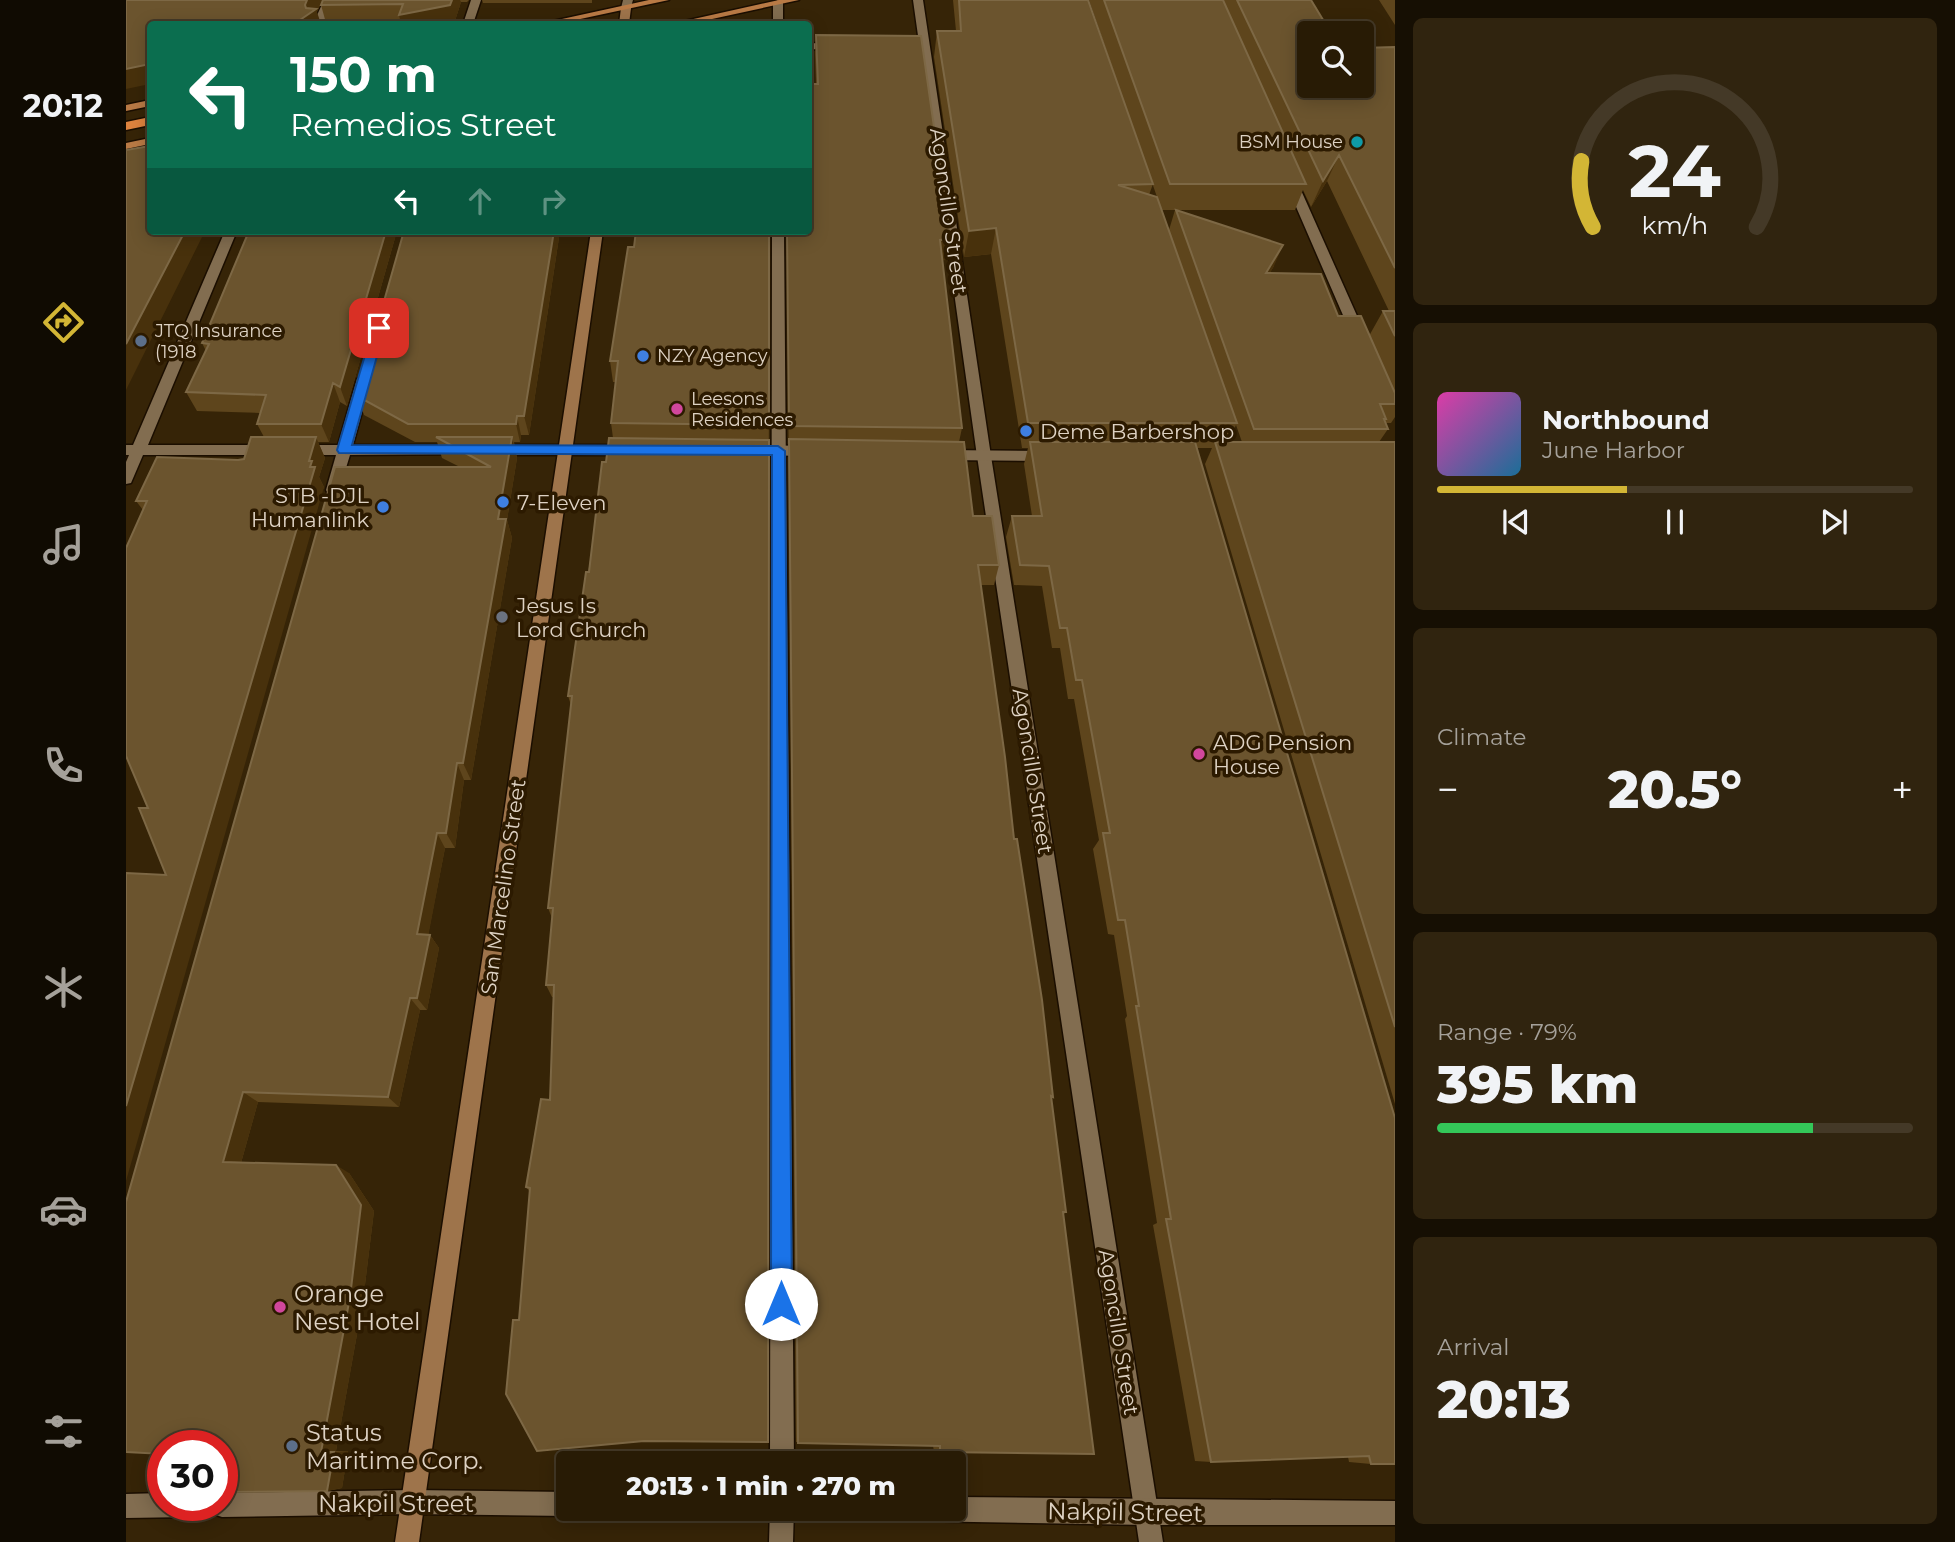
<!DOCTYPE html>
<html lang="en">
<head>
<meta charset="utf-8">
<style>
  :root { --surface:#281b05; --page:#30240f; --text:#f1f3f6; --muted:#a5a19a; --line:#443927; --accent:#d3b635 }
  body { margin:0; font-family:Montserrat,sans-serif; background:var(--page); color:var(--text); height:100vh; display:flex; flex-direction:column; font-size:26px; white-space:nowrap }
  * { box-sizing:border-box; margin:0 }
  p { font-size:23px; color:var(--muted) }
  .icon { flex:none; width:38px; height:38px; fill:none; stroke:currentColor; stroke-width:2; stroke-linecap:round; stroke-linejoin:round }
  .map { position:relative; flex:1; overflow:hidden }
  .details { display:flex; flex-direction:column; gap:18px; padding:18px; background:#160f03; width:560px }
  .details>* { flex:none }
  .hud { position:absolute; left:21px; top:21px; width:665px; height:214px; border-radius:7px; box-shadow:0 4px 18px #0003,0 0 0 2px var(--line); background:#0b6e4f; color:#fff; overflow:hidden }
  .controls { position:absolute; left:1171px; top:21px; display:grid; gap:14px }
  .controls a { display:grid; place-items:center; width:77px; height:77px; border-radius:7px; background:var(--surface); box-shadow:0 4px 18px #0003,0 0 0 2px var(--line); font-size:35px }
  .speed { position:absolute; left:21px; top:1430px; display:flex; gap:14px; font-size:35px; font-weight:700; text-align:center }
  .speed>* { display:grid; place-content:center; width:91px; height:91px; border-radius:50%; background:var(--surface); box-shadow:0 4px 18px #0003,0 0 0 2px var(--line); line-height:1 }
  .speed .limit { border:10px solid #d22; background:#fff; color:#111 }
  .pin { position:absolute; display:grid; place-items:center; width:60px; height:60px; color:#fff; margin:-30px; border-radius:14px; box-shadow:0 4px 10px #0006 }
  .me { position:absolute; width:77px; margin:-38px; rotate:0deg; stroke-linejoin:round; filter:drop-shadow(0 0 5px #0008) }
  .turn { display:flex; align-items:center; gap:24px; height:147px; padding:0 28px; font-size:32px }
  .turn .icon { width:91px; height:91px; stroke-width:2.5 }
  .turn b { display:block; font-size:49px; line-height:60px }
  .lanes { display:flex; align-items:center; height:66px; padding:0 28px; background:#0003; justify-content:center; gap:35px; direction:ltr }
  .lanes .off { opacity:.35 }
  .big { font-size:52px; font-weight:800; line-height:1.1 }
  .details .tile { flex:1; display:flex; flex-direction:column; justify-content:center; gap:10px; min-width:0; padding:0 24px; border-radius:10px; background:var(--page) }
  .details .dial { align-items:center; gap:0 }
  .dial svg { height:182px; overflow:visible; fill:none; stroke:var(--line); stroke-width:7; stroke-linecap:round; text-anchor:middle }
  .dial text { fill:var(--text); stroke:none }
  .song { display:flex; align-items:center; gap:21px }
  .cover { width:84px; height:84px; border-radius:10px; background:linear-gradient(135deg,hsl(320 70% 55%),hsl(200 70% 35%)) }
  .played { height:7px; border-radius:4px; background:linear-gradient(90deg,var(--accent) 40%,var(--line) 40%) }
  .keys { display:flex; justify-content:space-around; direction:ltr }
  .heat { display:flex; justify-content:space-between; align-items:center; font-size:38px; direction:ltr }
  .charge { height:10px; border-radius:5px; background:linear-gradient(90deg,#34c759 79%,var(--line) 0) }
  .trip { position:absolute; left:430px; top:1451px; width:410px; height:70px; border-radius:7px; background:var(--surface); box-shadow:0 4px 18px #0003,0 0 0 2px var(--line); font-weight:800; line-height:70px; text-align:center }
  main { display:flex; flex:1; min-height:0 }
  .menu { display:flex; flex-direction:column; width:126px; justify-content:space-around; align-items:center; background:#100b02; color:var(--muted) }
  .menu .icon { width:49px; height:49px }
  .menu .active { color:var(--accent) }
  .menu b { font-size:32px; color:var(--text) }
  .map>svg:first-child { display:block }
</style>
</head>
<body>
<main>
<nav class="menu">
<b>20:12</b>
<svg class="icon active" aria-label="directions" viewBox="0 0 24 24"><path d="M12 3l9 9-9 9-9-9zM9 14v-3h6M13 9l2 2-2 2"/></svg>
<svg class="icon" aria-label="music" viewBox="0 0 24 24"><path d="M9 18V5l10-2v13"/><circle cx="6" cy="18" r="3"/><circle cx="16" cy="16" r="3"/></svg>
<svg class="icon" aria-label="phone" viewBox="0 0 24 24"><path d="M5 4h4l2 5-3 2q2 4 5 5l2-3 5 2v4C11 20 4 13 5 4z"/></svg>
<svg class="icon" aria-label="climate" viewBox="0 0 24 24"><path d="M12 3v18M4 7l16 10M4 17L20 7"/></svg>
<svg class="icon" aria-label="car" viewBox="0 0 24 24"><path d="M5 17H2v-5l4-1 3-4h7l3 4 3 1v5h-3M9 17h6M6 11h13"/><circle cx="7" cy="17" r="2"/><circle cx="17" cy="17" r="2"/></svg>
<svg class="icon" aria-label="filters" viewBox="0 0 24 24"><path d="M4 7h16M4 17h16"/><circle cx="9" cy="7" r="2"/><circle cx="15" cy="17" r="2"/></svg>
</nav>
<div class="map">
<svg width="1269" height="1542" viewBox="0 0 1269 1542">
  <rect width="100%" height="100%" fill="#362407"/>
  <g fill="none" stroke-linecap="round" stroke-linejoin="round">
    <defs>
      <path id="service" d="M682,43L711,44L716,47L711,50L682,49Z"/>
      <path id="minor" d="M198,0H208L197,24H187Z
        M345,0H355L347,24H337Z
        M652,0L657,3V24H647V3Z
        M787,0H797L865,456L1037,1542H1013L851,456Z
        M99,231H111L22,445H142L149,450L142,455H17L5,483L0,484V462L3,455H0V445H7Z
        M646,231H658L668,1463H644Z
        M238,374L245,379L227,445H338L343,446L345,450L343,454L224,455L212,494H202L200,490L210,455H173L166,450L173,445H212L231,379Z
        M366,445H439L446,450L439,455H366L359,450Z
        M644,1508H668L667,1542H643Z"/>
      <path id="tertiary" d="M497,0H507L504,10L495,8Z
        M1160,177L1170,179L1240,336L1238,339H1228L1226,336L1158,179Z
        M439,445H503L510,450L503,455H439L432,450Z
        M622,445L685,446L692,451L685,456L622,455L615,450Z
        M818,450L923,451L930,456L923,461L818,460L811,455Z
        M287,1490L443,1492V1508H453L452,1513L443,1516L287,1514L96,1517L87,1514L84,1505H96V1493Z
        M37,1493V1505H76L73,1514L64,1517L0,1518V1494Z
        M828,1497L1269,1501V1525H1021L728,1520L719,1517L716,1508H828Z"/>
      <path id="secondary" d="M500,5L505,8L503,24H493L495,8Z
        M465,231H477L293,1542H269Z"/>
      <path id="primary" d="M523,0H543L431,24H413Z
        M653,0H673L563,24H545Z
        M24,100V106L0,111V105Z
        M24,138V144L0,149V143Z"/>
      <path id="motorway" d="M24,117V125L0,130V122Z"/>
    </defs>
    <use href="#service" stroke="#1b0e00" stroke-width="3"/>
    <use href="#minor" stroke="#1b0e00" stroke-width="3"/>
    <use href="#tertiary" stroke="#1b0e00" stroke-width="3"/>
    <use href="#secondary" stroke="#1b0e00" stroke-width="3"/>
    <use href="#primary" stroke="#1b0e00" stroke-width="3"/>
    <use href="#motorway" stroke="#1b0e00" stroke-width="3"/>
    <use href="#service" fill="#826d50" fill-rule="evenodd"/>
    <use href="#minor" fill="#826d50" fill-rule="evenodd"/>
    <use href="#tertiary" fill="#826d50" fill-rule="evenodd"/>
    <use href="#secondary" fill="#9e744b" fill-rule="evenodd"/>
    <use href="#primary" fill="#b97a45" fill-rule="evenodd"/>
    <use href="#motorway" fill="#de833e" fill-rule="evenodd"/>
  </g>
  <path fill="#5e451c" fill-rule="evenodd" d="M197,0H343L341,2H335L328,24L275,22L200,23L195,5Z
    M356,0H466V3H357Z
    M827,0H962L1027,184L1023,195L1031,197L963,0H1185L1183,86L1269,47V417L1265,423H1260L1262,429L1253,442H1269V1104L1079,464L1086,448H1071L1245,1464L1223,1462L1222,1457L1085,1462L1069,1461L1027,1225L1031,1223L999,1019L1001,1016L988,935L982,934L967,849L973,840L948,699H942L934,648H926L916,586L888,585L880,537L886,516H906L898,464L902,448H896L865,254L838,257L808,57L811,31H830ZM1201,181L1263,311H1257L1243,336L1143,274L1148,266L1052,210H1169L1177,190L1185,207ZM1036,210H1049L1043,230ZM1110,425L1116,442H1102Z
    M1253,0H1269V25Z
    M690,35L824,239L821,260H816L836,428L833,442L847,516L873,565L868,585H855L888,839L927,1097L925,1099L940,1212L938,1214L814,1452L808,1451L807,1446L670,1442L661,231H682L690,84L689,55Z
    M271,231L221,406L214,402L203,442H192L199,458L193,477L198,487L40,875L22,808L17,510L10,501L112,460L118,459L138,437L131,424L134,413L71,411L60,392L80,351L76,343Z
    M278,231H434L403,435H395L394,442H388L391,458L381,520L386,538L345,780H338L329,848H319L302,935H304L313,948L301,1010H294L273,1107L132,1102L115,1163L223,1173L248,1211L237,1301L210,1451H222L216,1488L201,1491L96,1446L0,1202L334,467L316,458L311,442H289L238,415L231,396Z
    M643,231L642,1442L393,1320L404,1192L400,1187L424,1100L428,997H426L420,985L426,918L422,908L445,705L442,696L480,462L487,438L485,423L490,382H487L484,361L508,247Z"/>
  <path fill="#48310c" d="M181,0H197L191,12L195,24H168Z
    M326,0H334L335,2L328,24H275L273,15Z
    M24,64V84L0,89V69Z
    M1213,155L1201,181L1185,207L1197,181Z
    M870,228L865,254L838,257L843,231Z
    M59,231H79L0,390V344Z
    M260,231H271L221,406L214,387Z
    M428,231H434L403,435L398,416Z
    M824,239L821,260L811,261L814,240Z
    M1157,245L1148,266L1131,294L1140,273Z
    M207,383L214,402L203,442L195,424Z
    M391,416L395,435L394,442L390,424Z
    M190,437L199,458L193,477L198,487L0,1181V1106L184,467L183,461Z
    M386,437L391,458L381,520L386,538L345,780L337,763L372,519Z
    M331,763L338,780L329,848L320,833Z
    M311,833L319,848L300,948L291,934Z
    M304,935L313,948L301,1010L291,998Z
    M284,998L294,1010L273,1107L262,1097Z
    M117,1092L132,1102L113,1170L97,1162Z
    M210,1165L223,1173L248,1211L237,1301L210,1451L195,1452Z
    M222,1451L216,1488L201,1491L208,1452Z"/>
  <path fill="#6b542e" stroke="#7d6845" stroke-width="2" d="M0,0H181L179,5L180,8L190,9L168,24H24V64L0,69Z
    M197,0H326L324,5L273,15L277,4L195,5Z
    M833,0H962L1027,184L992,185L1031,197L1111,423H902L870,228L843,231L811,31H835Z
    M978,0H1097L1180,184H1044Z
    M1111,0H1185L1205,33H1183V86H1236V48L1269,47V268L1213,155L1197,181Z
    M690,35L795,36L824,239L814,240L836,428L663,426L661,231H682V84H692Z
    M24,146V231H59L0,344V150Z
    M1050,210L1157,245L1140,273L1195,274L1212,316H1235L1269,393V404H1254L1260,419H1258L1262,429H1128Z
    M123,231H260L214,387L207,383L195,424H131L140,395L60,392L83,344L76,343Z
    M278,231H428L398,416H391L390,424H282L231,396Z
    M510,231H643V425L485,423L492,361H484L502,247H508Z
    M1257,311H1269V336Z
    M125,437H190L183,461H186L184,467H189L0,1106V873L40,875L13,808H22L0,756V548L21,501H10L31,457L112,460L118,459Z
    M310,437H386L372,519H380L337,763H331L320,833H311L291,934L304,935L291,998H284L262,1097L117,1092L97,1162L210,1165L235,1205L224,1297L195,1452H208L201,1491L96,1492V1446H37V1454L0,1452V1202L209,467H365Z
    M483,438L643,440L642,1442L518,1441L411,1451L380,1394L387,1320H393L404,1188L400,1187L415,1099L424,1100L428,985H420L427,908H422L446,696H442L460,572H463L476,462H480Z
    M663,439L838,442L847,516H866L873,565H852L879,757L888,839H891L916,1000L927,1097L925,1096L940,1212H937L968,1454L814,1452V1446L672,1443Z
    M904,442H1069L1269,1118V1464H1245L1243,1456L1085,1462L1040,1219H1045L1010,1006H1013L999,920H992L977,833H984L956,680H950L941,628H934L923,566L894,565L886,516H916Z
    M1089,442H1269V1027Z"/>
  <path fill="#1a73e8" stroke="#114b97" stroke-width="2" d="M253,324L259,328L226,445L652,446L659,451L666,1304L663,1311L655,1314L648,1311L645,1304L646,455L213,453L211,450L247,328Z"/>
  <circle fill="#0f9aa8" stroke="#2c1a00" stroke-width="2.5" cx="1231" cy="142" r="7"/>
  <g fill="#5c6f8a" stroke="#2c1a00" stroke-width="2.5">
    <circle cx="15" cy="341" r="7"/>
    <circle cx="166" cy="1446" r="7"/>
  </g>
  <g fill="#3f7fe0" stroke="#2c1a00" stroke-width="2.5">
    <circle cx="517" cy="356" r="7"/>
    <circle cx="900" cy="431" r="7"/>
    <circle cx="377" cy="502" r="7"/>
    <circle cx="257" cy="507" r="7"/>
  </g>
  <g fill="#d1479c" stroke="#2c1a00" stroke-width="2.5">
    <circle cx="551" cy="409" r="7"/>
    <circle cx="1073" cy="754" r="7"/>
    <circle cx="154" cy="1307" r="7"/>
  </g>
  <circle fill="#6b7280" stroke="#2c1a00" stroke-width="2.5" cx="376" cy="617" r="7"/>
  <g text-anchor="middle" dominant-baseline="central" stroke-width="7" stroke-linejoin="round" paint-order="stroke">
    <g font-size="18" fill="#ded2c3" stroke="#2c1a00" text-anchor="start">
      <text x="1217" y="142" text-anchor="end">BSM House</text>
      <text x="29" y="331">JTQ Insurance<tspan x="29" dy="21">(1918</tspan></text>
      <text x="531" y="356">NZY Agency</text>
      <text x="565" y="399">Leesons<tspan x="565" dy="21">Residences</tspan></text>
    </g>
    <g font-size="21" fill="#ded2c3" stroke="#2c1a00">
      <text transform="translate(823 211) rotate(82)">Agoncillo Street</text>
      <text transform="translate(907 771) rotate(81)">Agoncillo Street</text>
      <text transform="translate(377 887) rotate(-82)">San Marcelino Street</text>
      <text transform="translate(993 1332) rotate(81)">Agoncillo Street</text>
    </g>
    <g font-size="21" fill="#ded2c3" stroke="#2c1a00" text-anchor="start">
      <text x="914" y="431">Deme Barbershop</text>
      <text x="243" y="495" text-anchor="end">STB -DJL<tspan x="243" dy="24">Humanlink</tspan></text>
      <text x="391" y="502">7-Eleven</text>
      <text x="390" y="605">Jesus Is<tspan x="390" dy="24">Lord Church</tspan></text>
      <text x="1087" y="742">ADG Pension<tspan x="1087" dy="24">House</tspan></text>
    </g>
    <g font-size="24" fill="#ded2c3" stroke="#2c1a00" text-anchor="start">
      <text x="168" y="1293">Orange<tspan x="168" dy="28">Nest Hotel</tspan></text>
      <text x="180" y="1432">Status<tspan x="180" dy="28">Maritime Corp.</tspan></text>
    </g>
    <g font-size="24" fill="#ded2c3" stroke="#2c1a00">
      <text x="270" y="1503">Nakpil Street</text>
      <text transform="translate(999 1512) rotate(1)">Nakpil Street</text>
    </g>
  </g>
</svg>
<div class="controls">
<a><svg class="icon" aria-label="search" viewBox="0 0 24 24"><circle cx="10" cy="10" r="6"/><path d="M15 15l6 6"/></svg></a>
</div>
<div class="speed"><div class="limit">30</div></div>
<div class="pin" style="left:253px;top:328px;background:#d93025"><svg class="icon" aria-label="arrive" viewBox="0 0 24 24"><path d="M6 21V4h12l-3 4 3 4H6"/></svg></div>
<svg class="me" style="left:655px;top:1304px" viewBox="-20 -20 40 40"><circle r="19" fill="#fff"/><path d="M0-13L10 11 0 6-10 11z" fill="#1a73e8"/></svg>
<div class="trip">20:13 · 1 min · 270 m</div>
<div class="hud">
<div class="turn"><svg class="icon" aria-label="left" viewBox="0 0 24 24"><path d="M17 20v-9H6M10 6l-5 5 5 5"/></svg><div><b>150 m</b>Remedios Street</div></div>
<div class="lanes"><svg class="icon" aria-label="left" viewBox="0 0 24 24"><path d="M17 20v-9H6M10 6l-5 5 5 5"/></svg><svg class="icon off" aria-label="ahead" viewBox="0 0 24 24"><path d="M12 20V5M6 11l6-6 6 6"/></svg><svg class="icon off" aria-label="right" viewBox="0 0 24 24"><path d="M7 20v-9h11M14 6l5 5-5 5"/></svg></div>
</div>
</div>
<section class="details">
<div class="tile dial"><svg viewBox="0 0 100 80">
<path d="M14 69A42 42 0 1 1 86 69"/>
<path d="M14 69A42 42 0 0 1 9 40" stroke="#d3b635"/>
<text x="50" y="56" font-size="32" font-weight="700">24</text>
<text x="50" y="72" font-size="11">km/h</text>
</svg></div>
<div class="tile">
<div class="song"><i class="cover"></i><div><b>Northbound</b><p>June Harbor</p></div></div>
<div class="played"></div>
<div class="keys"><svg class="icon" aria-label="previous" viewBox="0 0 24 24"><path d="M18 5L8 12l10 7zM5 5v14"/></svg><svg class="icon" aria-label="pause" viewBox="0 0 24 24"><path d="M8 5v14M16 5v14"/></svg><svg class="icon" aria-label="next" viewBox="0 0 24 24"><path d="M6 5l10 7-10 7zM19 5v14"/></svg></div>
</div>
<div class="tile"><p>Climate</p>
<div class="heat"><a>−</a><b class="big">20.5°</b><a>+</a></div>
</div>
<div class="tile"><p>Range · 79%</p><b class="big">395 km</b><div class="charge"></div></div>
<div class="tile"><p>Arrival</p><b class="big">20:13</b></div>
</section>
</main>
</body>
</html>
